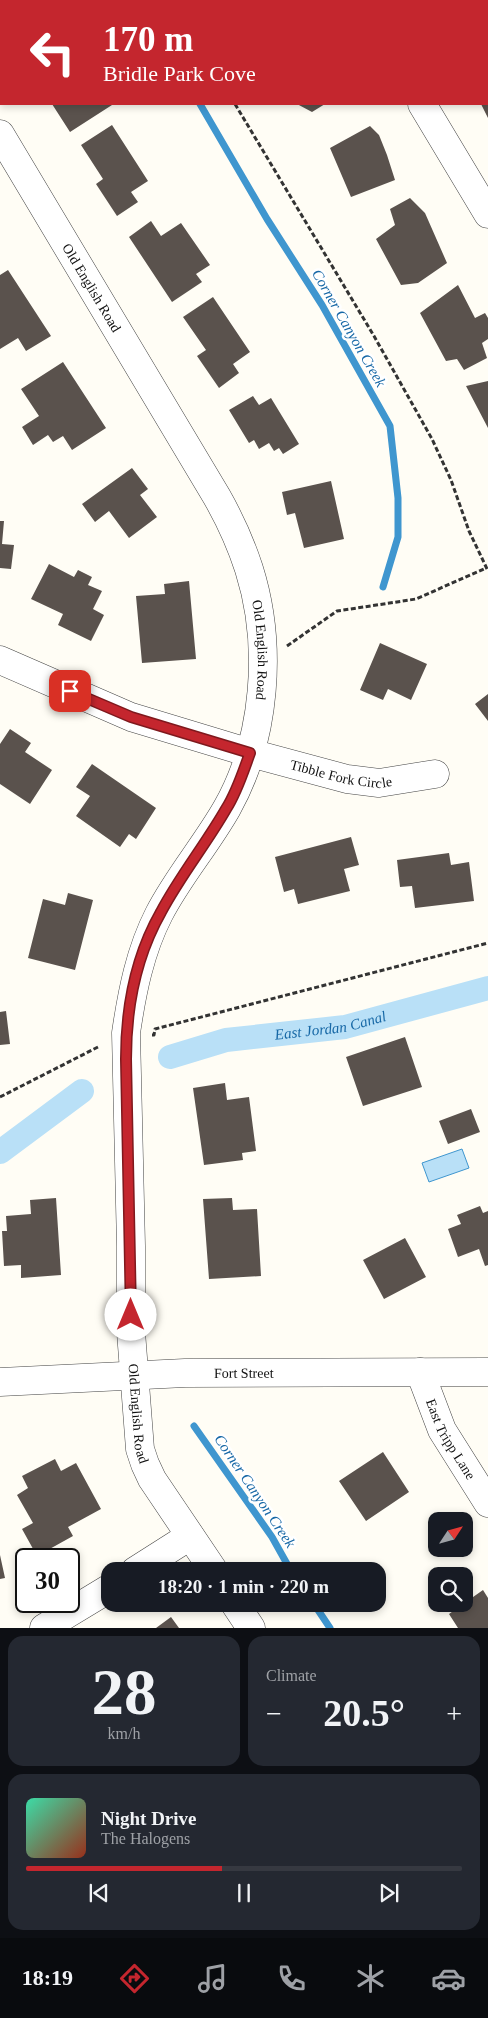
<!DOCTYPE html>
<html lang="en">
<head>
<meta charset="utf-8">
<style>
  :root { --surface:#171b24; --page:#242831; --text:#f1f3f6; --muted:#9ea1a6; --line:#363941; --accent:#c4262e }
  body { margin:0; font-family:"Times New Roman",serif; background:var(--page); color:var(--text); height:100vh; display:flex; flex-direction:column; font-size:19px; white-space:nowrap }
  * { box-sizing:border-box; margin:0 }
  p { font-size:16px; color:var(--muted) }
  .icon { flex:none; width:28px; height:28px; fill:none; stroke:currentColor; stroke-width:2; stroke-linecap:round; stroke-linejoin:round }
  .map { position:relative; height:1628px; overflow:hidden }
  .panel { display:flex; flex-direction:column; gap:8px; padding:8px; background:#0d0f14; flex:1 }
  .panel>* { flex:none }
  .banner { position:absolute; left:0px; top:0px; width:489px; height:105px; box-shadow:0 2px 8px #0003; background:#c4262e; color:#fff; overflow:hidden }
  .needle { width:32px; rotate:54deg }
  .tools { position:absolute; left:428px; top:1512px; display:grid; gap:10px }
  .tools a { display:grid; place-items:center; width:45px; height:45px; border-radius:10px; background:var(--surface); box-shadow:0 2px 8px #0003; font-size:25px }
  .speed { position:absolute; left:15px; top:1548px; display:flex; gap:10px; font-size:25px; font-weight:700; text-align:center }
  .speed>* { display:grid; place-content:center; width:65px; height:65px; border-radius:50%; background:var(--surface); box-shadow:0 2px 8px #0003; line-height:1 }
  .speed .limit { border:2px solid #111; border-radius:8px; background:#fff; color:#111 }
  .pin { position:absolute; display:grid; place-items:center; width:42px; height:42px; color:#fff; margin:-21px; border-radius:10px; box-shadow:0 2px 8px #0006 }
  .me { position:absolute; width:55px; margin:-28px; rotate:0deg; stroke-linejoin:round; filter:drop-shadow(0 0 4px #0008) }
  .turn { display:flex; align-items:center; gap:18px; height:105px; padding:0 20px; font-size:22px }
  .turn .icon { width:65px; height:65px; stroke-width:2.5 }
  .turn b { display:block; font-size:35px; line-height:42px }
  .big { font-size:38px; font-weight:600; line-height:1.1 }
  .panel .widget { flex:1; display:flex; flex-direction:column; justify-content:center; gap:8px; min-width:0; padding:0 18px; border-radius:15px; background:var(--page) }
  .panel .dial { align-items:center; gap:0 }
  .dial b { font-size:65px; line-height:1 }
  .song { display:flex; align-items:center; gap:15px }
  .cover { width:60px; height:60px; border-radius:8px; background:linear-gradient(135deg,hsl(160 70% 55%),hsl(10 70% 35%)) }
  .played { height:5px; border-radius:2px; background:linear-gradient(90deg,var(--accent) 45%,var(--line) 45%) }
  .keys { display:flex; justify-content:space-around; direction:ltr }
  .heat { display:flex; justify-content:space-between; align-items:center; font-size:28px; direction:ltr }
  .panel .tiles { flex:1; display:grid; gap:8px; grid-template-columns:1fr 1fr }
  .widget:last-child { grid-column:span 2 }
  .trip { position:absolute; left:101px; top:1562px; width:285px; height:50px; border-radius:15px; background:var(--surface); box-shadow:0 2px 8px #0003; font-weight:600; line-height:50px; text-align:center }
  .menu { display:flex; height:80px; justify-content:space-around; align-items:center; background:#090b0e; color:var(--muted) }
  .menu .icon { width:35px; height:35px }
  .menu .active { color:var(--accent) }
  .menu b { font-size:22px; color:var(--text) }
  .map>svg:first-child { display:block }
</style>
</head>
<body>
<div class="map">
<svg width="488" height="1628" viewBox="0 0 488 1628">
  <rect width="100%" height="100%" fill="#fffdf5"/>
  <path fill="#b9e0f7" stroke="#3f96cf" d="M462,1149L469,1168L429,1182L422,1163Z"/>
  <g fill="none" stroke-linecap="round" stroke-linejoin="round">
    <path stroke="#3f96cf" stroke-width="7" d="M136,0L137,1
      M200,104L267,219L322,305L390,426L398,498V537L383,587
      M194,1426L272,1537L291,1571
      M314,1604L330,1628"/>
    <g stroke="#b9e0f7" stroke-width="24">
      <path id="s1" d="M170,1057L226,1040L345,1027L488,988"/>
      <path d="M0,1152L82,1091"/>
    </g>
  </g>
  <path fill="#5a524d" d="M52,104H111L112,105L70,132Z
    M297,104H325L312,112Z
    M481,104H488V118Z
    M112,125L148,181L131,192L138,202L117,216L96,184L103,179L81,145Z
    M370,126L379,135L387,155L395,180L351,197L330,148Z
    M410,198L425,213L447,263L418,283L401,285L376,239L395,225L390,209Z
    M151,221L161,236L181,223L210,265L196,274L202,282L172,302L129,237Z
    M8,270L51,336L26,351L18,338L0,349V275Z
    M458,285L475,318L485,313L488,318V339L482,343L487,358L464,370L457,359L446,361L420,313Z
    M213,297L250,352L233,364L239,373L219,388L197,356L206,350L183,317Z
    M63,362L106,428L72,450L63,436L53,442L48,435L33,445L22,427L39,416L21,389Z
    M488,381V428L466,386Z
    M253,396L259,405L271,398L299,444L283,454L279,448L274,451L269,443L259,449L254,440L249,443L229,410Z
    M132,468L148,489L140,495L157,517L129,538L109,511L95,522L82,504Z
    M331,481L344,539L304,548L295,513L287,515L282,492Z
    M0,521H4L2,544L14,545L11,569L0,568Z
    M49,564L74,577L78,570L92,577L88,585L102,591L93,609L104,615L91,641L58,625L63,614L31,599Z
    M189,581L196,659L142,663L136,596L165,594L164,584Z
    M380,643L427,664L411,700L388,689L383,700L360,690Z
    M488,694V721L475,704Z
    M10,729L31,743L25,752L52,770L30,804L0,784V744Z
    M92,764L156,808L136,839L129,834L120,847L76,816L90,796L76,787Z
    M351,837L359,865L344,869L350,891L298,904L294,889L284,892L275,857Z
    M449,853L451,865L469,862L474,901L415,908L412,886L400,887L397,860Z
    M68,893L93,900L75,970L28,958L43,899L65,905Z
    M6,1011L10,1044L0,1045V1012Z
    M405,1037L422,1087L363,1106L346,1057Z
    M225,1083L227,1100L249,1097L256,1151L242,1153L243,1160L204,1165L193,1088Z
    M471,1109L480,1132L448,1144L439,1121Z
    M56,1198L61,1275L21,1278V1265L4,1266L2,1231H7L6,1216L31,1214L30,1200Z
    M232,1198L233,1210L257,1209L261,1276L209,1279L203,1199Z
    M480,1206L483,1213L488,1211V1265L485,1266L479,1249L458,1257L448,1229L461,1224L457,1215Z
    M405,1238L426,1277L384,1299L363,1260Z
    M383,1452L409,1492L366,1521L339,1481Z
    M55,1459L61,1471L76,1463L101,1509L68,1527L73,1536L37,1556L22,1529L33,1523L17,1495L28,1488L22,1476Z
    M0,1555L5,1578L0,1579Z
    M483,1590L488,1598V1628H458L449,1614Z
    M171,1617L179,1628H156Z"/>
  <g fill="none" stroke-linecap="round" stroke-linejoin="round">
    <defs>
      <g id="minor">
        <path d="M359,0L360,1"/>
        <path d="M422,104L488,214"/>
        <path id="s2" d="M0,134L217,497C230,520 241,544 249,569C273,645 266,739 227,808C206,845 178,877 159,914C140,951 132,992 126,1033L131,1246V1332L140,1449L145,1464L152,1479L214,1571"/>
        <path id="s3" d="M0,660L131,717L250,753L347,779L379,783L435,774"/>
        <path id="s4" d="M420,1372L442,1430L488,1503"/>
        <path id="s5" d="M0,1382L185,1373L488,1372"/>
        <path d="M135,1571L190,1536"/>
        <path d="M235,1604L251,1628"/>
        <path d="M44,1628L110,1588"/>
      </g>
    </defs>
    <use href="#minor" stroke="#444" stroke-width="29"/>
    <path stroke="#333" stroke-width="3" stroke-dasharray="5 2.5" stroke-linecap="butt" d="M173,0L174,1
      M235,104L374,336L432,439L451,480L469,531L488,571
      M287,646L337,611L416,599L486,568
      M152,1035H154L155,1029L488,943
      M0,1097L98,1047"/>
    <use href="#minor" stroke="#fff" stroke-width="28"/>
  </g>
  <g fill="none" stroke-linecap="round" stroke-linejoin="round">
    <defs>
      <path id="route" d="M70,691L131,717L250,753C243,772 237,792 226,809C206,844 180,876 161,912C136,956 126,1009 126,1059L131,1315"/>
    </defs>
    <use href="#route" stroke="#7f191e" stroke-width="12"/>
    <use href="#route" stroke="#c4262e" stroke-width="9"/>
  </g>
  <g text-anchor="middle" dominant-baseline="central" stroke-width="5" stroke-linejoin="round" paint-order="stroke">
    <g font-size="14" fill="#111" stroke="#fff">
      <text stroke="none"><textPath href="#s2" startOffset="179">Old English Road</textPath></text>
      <text stroke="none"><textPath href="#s2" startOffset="584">Old English Road</textPath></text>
      <text stroke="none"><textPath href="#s3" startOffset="361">Tibble Fork Circle</textPath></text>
      <text stroke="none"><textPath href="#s5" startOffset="244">Fort Street</textPath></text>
      <text stroke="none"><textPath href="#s2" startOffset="1379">Old English Road</textPath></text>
      <text stroke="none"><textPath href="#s4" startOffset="74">East Tripp Lane</textPath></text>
    </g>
    <g font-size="15" font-style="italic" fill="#1768a6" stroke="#fff">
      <text transform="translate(349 328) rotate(60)">Corner Canyon Creek</text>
      <text stroke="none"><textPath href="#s1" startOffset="164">East Jordan Canal</textPath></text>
      <text transform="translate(255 1491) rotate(56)">Corner Canyon Creek</text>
    </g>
  </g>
</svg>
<div class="tools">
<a><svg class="needle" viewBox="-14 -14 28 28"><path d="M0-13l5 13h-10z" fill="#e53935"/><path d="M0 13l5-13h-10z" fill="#9ea1a6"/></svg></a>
<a><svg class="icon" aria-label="search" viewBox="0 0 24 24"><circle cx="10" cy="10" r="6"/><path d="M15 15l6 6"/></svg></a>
</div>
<div class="speed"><div class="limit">30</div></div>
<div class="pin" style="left:70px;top:691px;background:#d93025"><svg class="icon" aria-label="arrive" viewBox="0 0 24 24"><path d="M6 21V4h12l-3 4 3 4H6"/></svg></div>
<svg class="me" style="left:131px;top:1315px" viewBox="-20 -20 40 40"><circle r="19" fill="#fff"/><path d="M0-13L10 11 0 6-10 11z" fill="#c4262e"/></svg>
<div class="trip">18:20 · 1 min · 220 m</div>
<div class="banner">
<div class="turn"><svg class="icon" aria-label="left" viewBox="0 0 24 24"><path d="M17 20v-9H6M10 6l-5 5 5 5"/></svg><div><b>170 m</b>Bridle Park Cove</div></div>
</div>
</div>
<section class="panel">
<div class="tiles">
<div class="widget dial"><b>28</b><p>km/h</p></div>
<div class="widget"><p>Climate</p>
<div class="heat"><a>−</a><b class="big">20.5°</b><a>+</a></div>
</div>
<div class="widget">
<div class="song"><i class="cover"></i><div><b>Night Drive</b><p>The Halogens</p></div></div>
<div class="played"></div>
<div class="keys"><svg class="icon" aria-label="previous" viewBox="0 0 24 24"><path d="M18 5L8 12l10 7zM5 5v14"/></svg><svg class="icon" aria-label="pause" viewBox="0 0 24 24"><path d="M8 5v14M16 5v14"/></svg><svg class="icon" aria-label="next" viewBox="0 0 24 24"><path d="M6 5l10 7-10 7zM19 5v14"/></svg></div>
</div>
</div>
</section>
<nav class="menu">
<b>18:19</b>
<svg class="icon active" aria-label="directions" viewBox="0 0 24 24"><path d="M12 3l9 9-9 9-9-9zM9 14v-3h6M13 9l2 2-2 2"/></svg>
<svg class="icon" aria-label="music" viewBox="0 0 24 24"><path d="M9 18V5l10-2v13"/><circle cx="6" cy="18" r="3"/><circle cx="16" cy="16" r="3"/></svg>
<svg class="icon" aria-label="phone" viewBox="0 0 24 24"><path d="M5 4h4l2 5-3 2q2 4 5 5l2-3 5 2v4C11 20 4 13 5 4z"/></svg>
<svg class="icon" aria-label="climate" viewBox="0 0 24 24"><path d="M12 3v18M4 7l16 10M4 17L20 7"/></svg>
<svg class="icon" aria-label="car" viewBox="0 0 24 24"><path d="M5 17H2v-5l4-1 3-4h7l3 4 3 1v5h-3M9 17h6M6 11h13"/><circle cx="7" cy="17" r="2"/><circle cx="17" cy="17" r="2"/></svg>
</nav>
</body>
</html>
